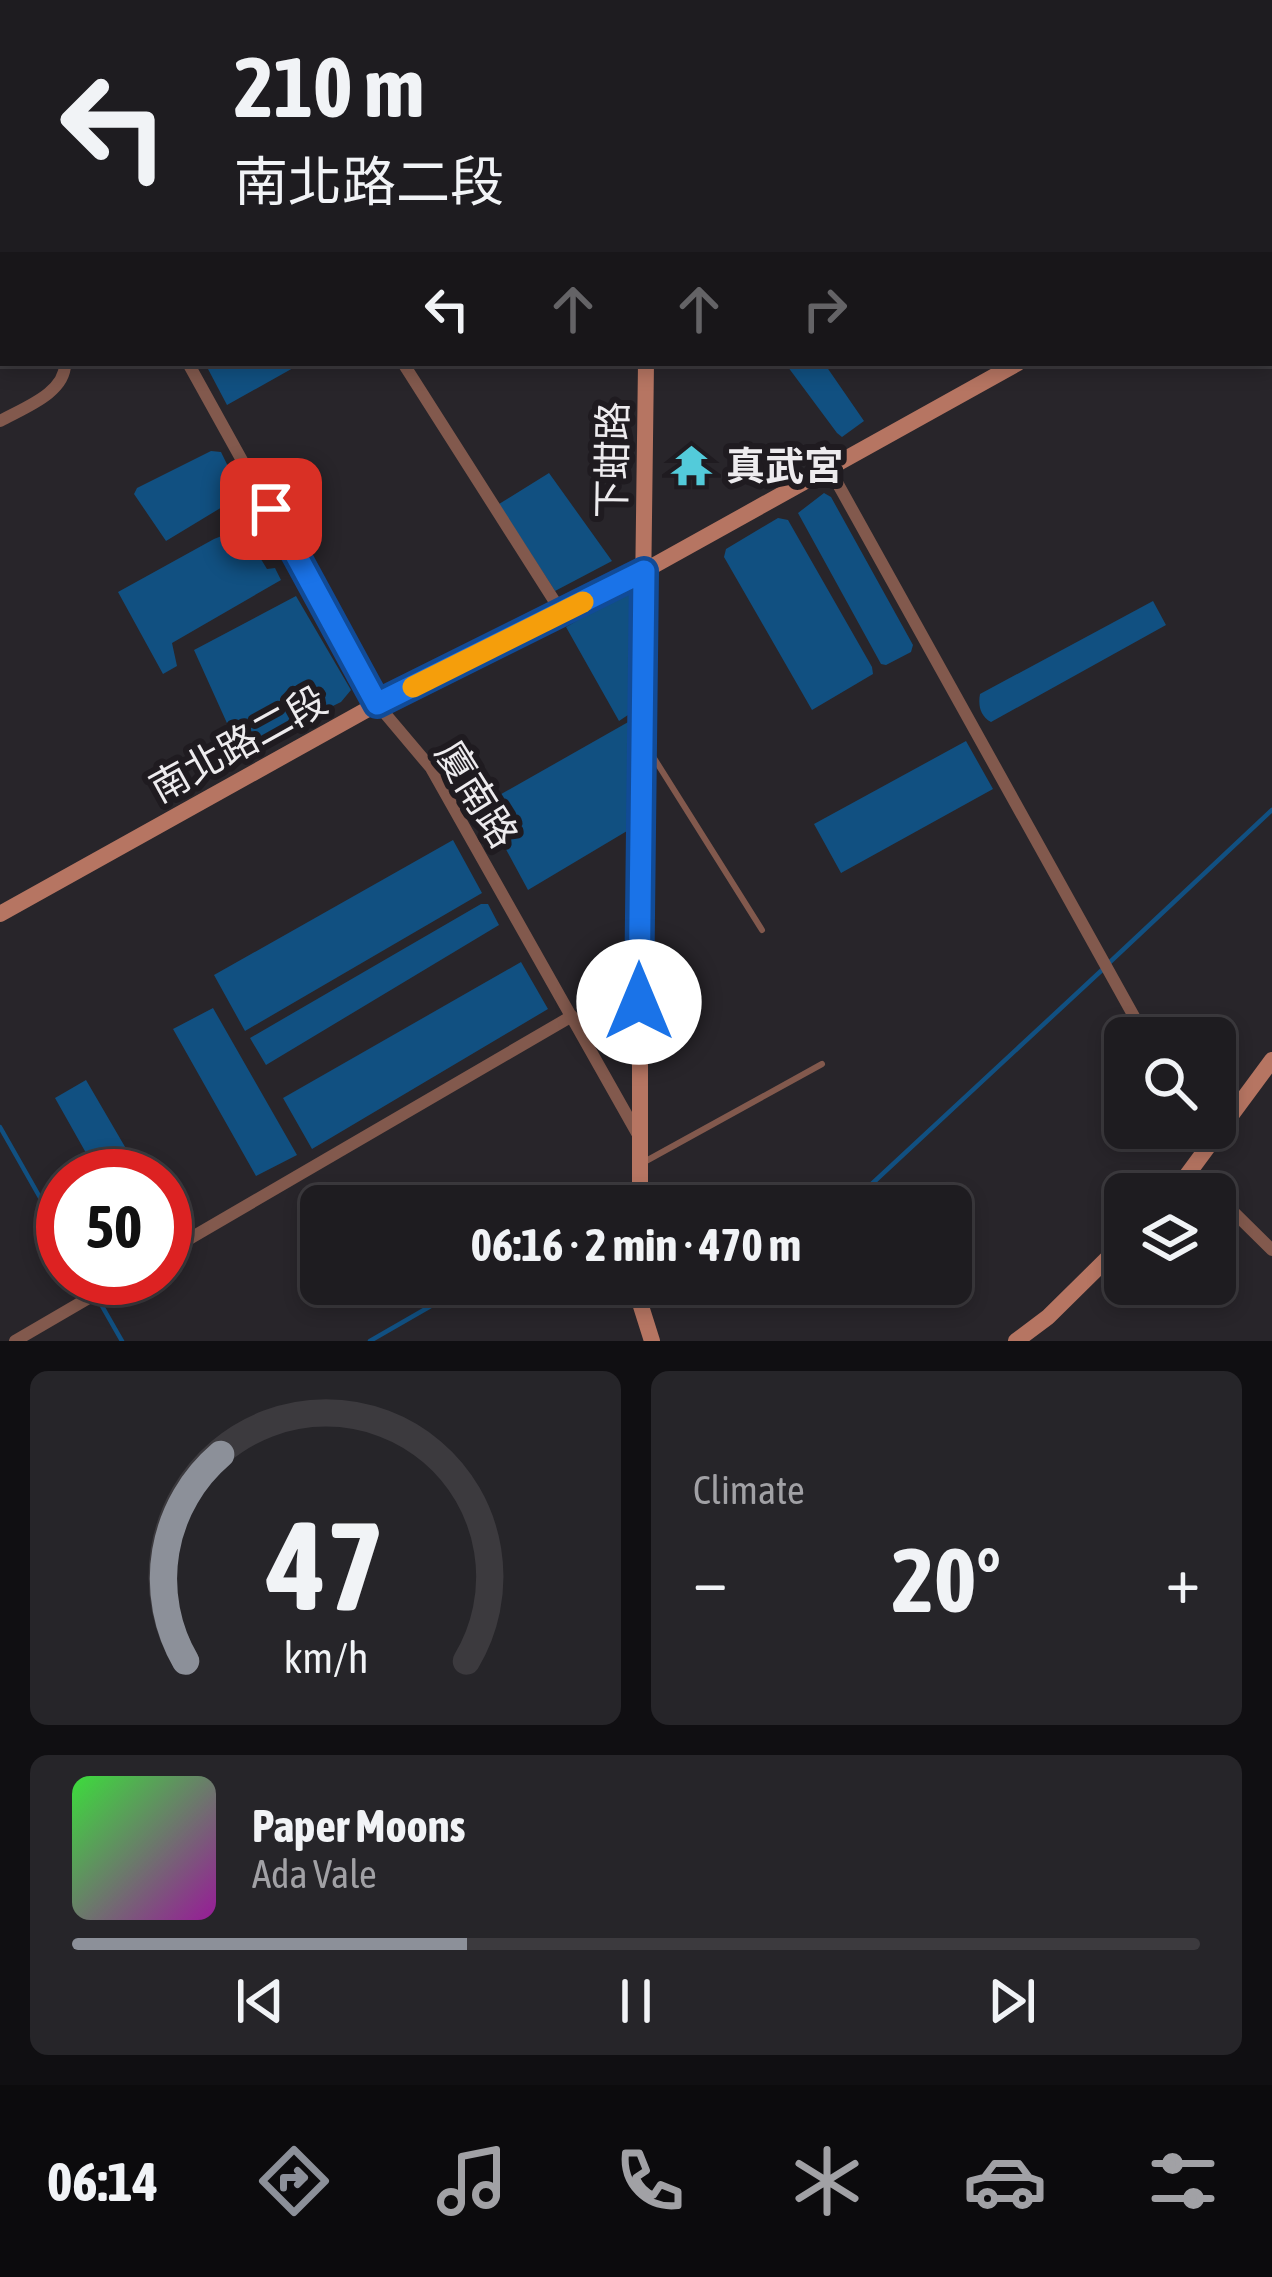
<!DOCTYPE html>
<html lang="en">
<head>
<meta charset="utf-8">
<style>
  :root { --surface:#1e1c20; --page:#262529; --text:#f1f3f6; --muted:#a1a1a5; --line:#3c3a3e; --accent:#8c9099 }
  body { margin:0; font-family:"Asap Condensed","Noto Sans TC",sans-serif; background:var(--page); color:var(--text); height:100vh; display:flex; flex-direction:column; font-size:45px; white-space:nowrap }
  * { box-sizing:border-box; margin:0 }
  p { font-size:39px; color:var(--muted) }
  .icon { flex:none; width:66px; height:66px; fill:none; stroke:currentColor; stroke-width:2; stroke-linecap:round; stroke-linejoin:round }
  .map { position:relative; height:1341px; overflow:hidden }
  .sheet { display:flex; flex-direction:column; gap:30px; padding:30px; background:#100f12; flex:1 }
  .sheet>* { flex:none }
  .top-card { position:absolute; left:0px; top:0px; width:1272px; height:366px; box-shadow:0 6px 18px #0003,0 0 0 3px var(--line); background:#1e1c20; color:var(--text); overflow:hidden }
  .tools { position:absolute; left:1104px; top:1017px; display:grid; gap:24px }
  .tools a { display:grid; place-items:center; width:132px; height:132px; border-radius:18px; background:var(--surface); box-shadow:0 6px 18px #0003,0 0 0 3px var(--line); font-size:60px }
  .speed { position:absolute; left:36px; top:1149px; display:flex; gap:24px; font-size:60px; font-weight:700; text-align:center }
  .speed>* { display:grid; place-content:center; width:156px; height:156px; border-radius:50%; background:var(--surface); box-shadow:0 6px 18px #0003,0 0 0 3px var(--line); line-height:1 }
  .speed .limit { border:18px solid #d22; background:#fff; color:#111 }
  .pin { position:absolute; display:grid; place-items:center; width:102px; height:102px; color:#fff; margin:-51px; border-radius:24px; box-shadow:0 6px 18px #0006 }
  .me { position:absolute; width:132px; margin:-66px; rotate:0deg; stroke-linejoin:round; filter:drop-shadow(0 0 9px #0008) }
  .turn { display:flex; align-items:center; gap:42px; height:252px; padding:0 36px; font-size:54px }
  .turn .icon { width:156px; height:156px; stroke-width:2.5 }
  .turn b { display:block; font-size:84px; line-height:102px }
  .lanes { display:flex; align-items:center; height:114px; padding:0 36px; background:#0003; justify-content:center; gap:60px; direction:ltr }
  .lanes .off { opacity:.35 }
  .big { font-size:90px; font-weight:700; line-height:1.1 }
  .sheet .widget { flex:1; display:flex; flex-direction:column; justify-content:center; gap:18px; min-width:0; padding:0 42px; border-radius:18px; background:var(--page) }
  .sheet .dial { align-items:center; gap:0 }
  .dial svg { height:312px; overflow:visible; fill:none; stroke:var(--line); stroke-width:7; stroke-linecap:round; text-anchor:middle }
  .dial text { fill:var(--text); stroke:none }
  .song { display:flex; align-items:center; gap:36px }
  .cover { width:144px; height:144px; border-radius:18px; background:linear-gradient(135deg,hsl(120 70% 55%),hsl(300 70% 35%)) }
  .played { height:12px; border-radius:6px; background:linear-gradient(90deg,var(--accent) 35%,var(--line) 35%) }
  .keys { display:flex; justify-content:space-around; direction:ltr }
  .heat { display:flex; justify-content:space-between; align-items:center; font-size:66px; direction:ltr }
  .sheet .tiles { flex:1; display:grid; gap:30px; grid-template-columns:1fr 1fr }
  .widget:last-child { grid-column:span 2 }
  .trip { position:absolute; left:300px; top:1185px; width:672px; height:120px; border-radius:18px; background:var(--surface); box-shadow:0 6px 18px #0003,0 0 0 3px var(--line); font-weight:700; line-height:120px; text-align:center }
  .menu { display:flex; height:192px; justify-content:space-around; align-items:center; background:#0c0b0d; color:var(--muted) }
  .menu .icon { width:84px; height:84px }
  .menu .current { color:var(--accent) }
  .menu b { font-size:54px; color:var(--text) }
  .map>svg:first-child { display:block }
</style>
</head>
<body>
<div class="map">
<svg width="1272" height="1341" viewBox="0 0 1272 1341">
  <rect width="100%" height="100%" fill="#28252a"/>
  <path fill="#115081" d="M217,363H302L227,405L208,369Z
    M785,363H824L864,421L842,437L837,433Z
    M211,451L221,452L242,495L166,541L134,494L137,488Z
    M549,473L612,561L555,591L499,504Z
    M824,493L831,497L913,645L911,652L886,665L881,664L798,513Z
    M778,518L788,520L872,667L873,674L812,710L724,557L726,549Z
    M242,528L267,569L275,568L281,580L172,643L177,666L163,674L118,592L214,539Z
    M631,590V713L619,721L566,627Z
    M296,596L351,690L341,702L240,752L194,650Z
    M1153,601L1166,625L991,722C980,716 978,705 980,694Z
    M630,721L627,831L528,890L482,805Z
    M966,741L993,789L841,873L814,824Z
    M453,840L482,893L245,1031L214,975Z
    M481,904H488L499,925L266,1065L250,1038Z
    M521,962L548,1009L312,1149L283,1098Z
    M213,1008L297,1155L256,1176L173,1029Z
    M86,1080L142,1176H99L55,1098Z"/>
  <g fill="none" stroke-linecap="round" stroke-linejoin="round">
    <path stroke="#115081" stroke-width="4.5" d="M1110,962L1272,810
      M0,1127L63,1238
      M848,1206L1102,970
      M86,1278L122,1341
      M370,1341L469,1284"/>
    <path stroke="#82594d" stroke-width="6" d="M50,0V3
      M259,0L261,3
      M403,0L405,3
      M712,3L717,0
      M895,3L900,0
      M1140,3L1144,0
      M1269,71L1272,68
      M647,747L762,930
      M646,1161L822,1064"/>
    <path stroke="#82594d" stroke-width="12" d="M874,0L877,3
      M545,3L550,0
      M0,62L3,65
      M1269,332L1272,337
      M0,333L3,332
      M188,363L377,704L431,768L637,1133
      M403,363L562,613
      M0,421C23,408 66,393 65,363
      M829,468L1146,1038
      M1196,1128L1207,1148
      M1192,1171L1272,1250
      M165,1253L572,1016
      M15,1341L123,1278"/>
    <path stroke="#b67562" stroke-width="16" d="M650,0V3
      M1269,225L1272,223
      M0,914L377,704L644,571L1018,363
      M1173,1194L1272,1060
      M640,1206V825L646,363
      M640,1284V1303L652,1341
      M1016,1341L1048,1317L1125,1241"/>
  </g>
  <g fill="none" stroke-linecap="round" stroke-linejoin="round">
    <defs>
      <path id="route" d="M271,509L377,704L644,571L639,1002"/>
    </defs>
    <use href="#route" stroke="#114b97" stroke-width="30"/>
    <use href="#route" stroke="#1a73e8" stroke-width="21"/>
    <path stroke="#f59e0b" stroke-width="21" d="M413,687L583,602"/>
  </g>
  <defs>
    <symbol id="temple-bare" viewBox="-9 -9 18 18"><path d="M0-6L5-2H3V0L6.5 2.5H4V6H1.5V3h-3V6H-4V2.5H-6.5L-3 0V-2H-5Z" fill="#53cbda" stroke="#1f1b20" stroke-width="2.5" paint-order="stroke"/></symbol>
  </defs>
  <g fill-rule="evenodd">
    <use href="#temple-bare" x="662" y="436" width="59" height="59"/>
  </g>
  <g text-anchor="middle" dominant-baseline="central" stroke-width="12" stroke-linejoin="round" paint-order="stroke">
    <g font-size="39" fill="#edebee" stroke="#1f1b20">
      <text transform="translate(612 460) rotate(-89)">下蚶路</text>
      <text transform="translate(238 744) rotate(-29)">南北路二段</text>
      <text transform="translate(477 794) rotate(58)">廈南路</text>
    </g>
    <g font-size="39" font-weight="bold" fill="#edebee" stroke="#1f1b20" text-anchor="start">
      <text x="726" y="466">真武宮</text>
    </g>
  </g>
</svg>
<div class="tools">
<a><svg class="icon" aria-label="search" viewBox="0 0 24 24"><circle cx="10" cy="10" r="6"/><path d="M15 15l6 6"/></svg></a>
<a><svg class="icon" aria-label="layers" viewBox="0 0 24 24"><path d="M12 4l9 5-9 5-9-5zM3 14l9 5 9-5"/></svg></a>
</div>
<div class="speed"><div class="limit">50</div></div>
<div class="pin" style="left:271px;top:509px;background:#d93025"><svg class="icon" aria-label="arrive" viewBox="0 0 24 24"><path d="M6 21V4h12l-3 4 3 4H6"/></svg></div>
<svg class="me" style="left:639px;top:1002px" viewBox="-20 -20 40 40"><circle r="19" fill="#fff"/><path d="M0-13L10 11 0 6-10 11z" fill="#1a73e8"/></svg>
<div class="trip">06:16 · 2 min · 470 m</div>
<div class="top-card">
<div class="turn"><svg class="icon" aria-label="left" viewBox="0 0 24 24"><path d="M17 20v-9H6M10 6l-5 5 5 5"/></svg><div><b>210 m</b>南北路二段</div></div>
<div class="lanes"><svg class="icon" aria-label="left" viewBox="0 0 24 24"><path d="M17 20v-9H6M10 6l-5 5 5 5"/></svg><svg class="icon off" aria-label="ahead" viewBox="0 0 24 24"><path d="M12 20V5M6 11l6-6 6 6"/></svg><svg class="icon off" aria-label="ahead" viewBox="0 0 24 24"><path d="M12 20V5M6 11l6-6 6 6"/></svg><svg class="icon off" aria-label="right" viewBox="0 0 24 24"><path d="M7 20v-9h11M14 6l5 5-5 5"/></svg></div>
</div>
</div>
<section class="sheet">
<div class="tiles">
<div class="widget dial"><svg viewBox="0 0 100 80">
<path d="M14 69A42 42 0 1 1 86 69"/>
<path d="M14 69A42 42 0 0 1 23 16" stroke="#8c9099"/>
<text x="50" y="56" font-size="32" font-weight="700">47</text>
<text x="50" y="72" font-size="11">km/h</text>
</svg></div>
<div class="widget"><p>Climate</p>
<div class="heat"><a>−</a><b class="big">20°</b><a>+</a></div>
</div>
<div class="widget">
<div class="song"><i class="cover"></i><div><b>Paper Moons</b><p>Ada Vale</p></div></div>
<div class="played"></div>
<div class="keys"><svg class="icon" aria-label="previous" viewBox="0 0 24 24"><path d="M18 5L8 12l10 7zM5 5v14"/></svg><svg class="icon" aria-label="pause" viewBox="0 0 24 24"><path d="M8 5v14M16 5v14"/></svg><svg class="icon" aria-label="next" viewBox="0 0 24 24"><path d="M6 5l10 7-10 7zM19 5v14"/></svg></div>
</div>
</div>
</section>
<nav class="menu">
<b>06:14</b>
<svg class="icon current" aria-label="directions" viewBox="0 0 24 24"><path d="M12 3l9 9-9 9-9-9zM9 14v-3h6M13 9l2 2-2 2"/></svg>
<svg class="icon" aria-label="music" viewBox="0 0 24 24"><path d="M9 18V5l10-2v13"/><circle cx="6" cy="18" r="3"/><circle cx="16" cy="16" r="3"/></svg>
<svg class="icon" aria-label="phone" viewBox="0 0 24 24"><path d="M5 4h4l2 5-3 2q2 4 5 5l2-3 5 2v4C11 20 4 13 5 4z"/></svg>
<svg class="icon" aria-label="climate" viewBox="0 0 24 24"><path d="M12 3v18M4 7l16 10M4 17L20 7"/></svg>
<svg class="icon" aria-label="car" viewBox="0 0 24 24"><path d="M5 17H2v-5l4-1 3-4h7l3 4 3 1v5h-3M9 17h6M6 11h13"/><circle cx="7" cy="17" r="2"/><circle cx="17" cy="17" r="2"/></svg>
<svg class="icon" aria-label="filters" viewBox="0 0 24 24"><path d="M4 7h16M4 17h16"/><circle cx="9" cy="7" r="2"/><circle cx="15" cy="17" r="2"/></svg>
</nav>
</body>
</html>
